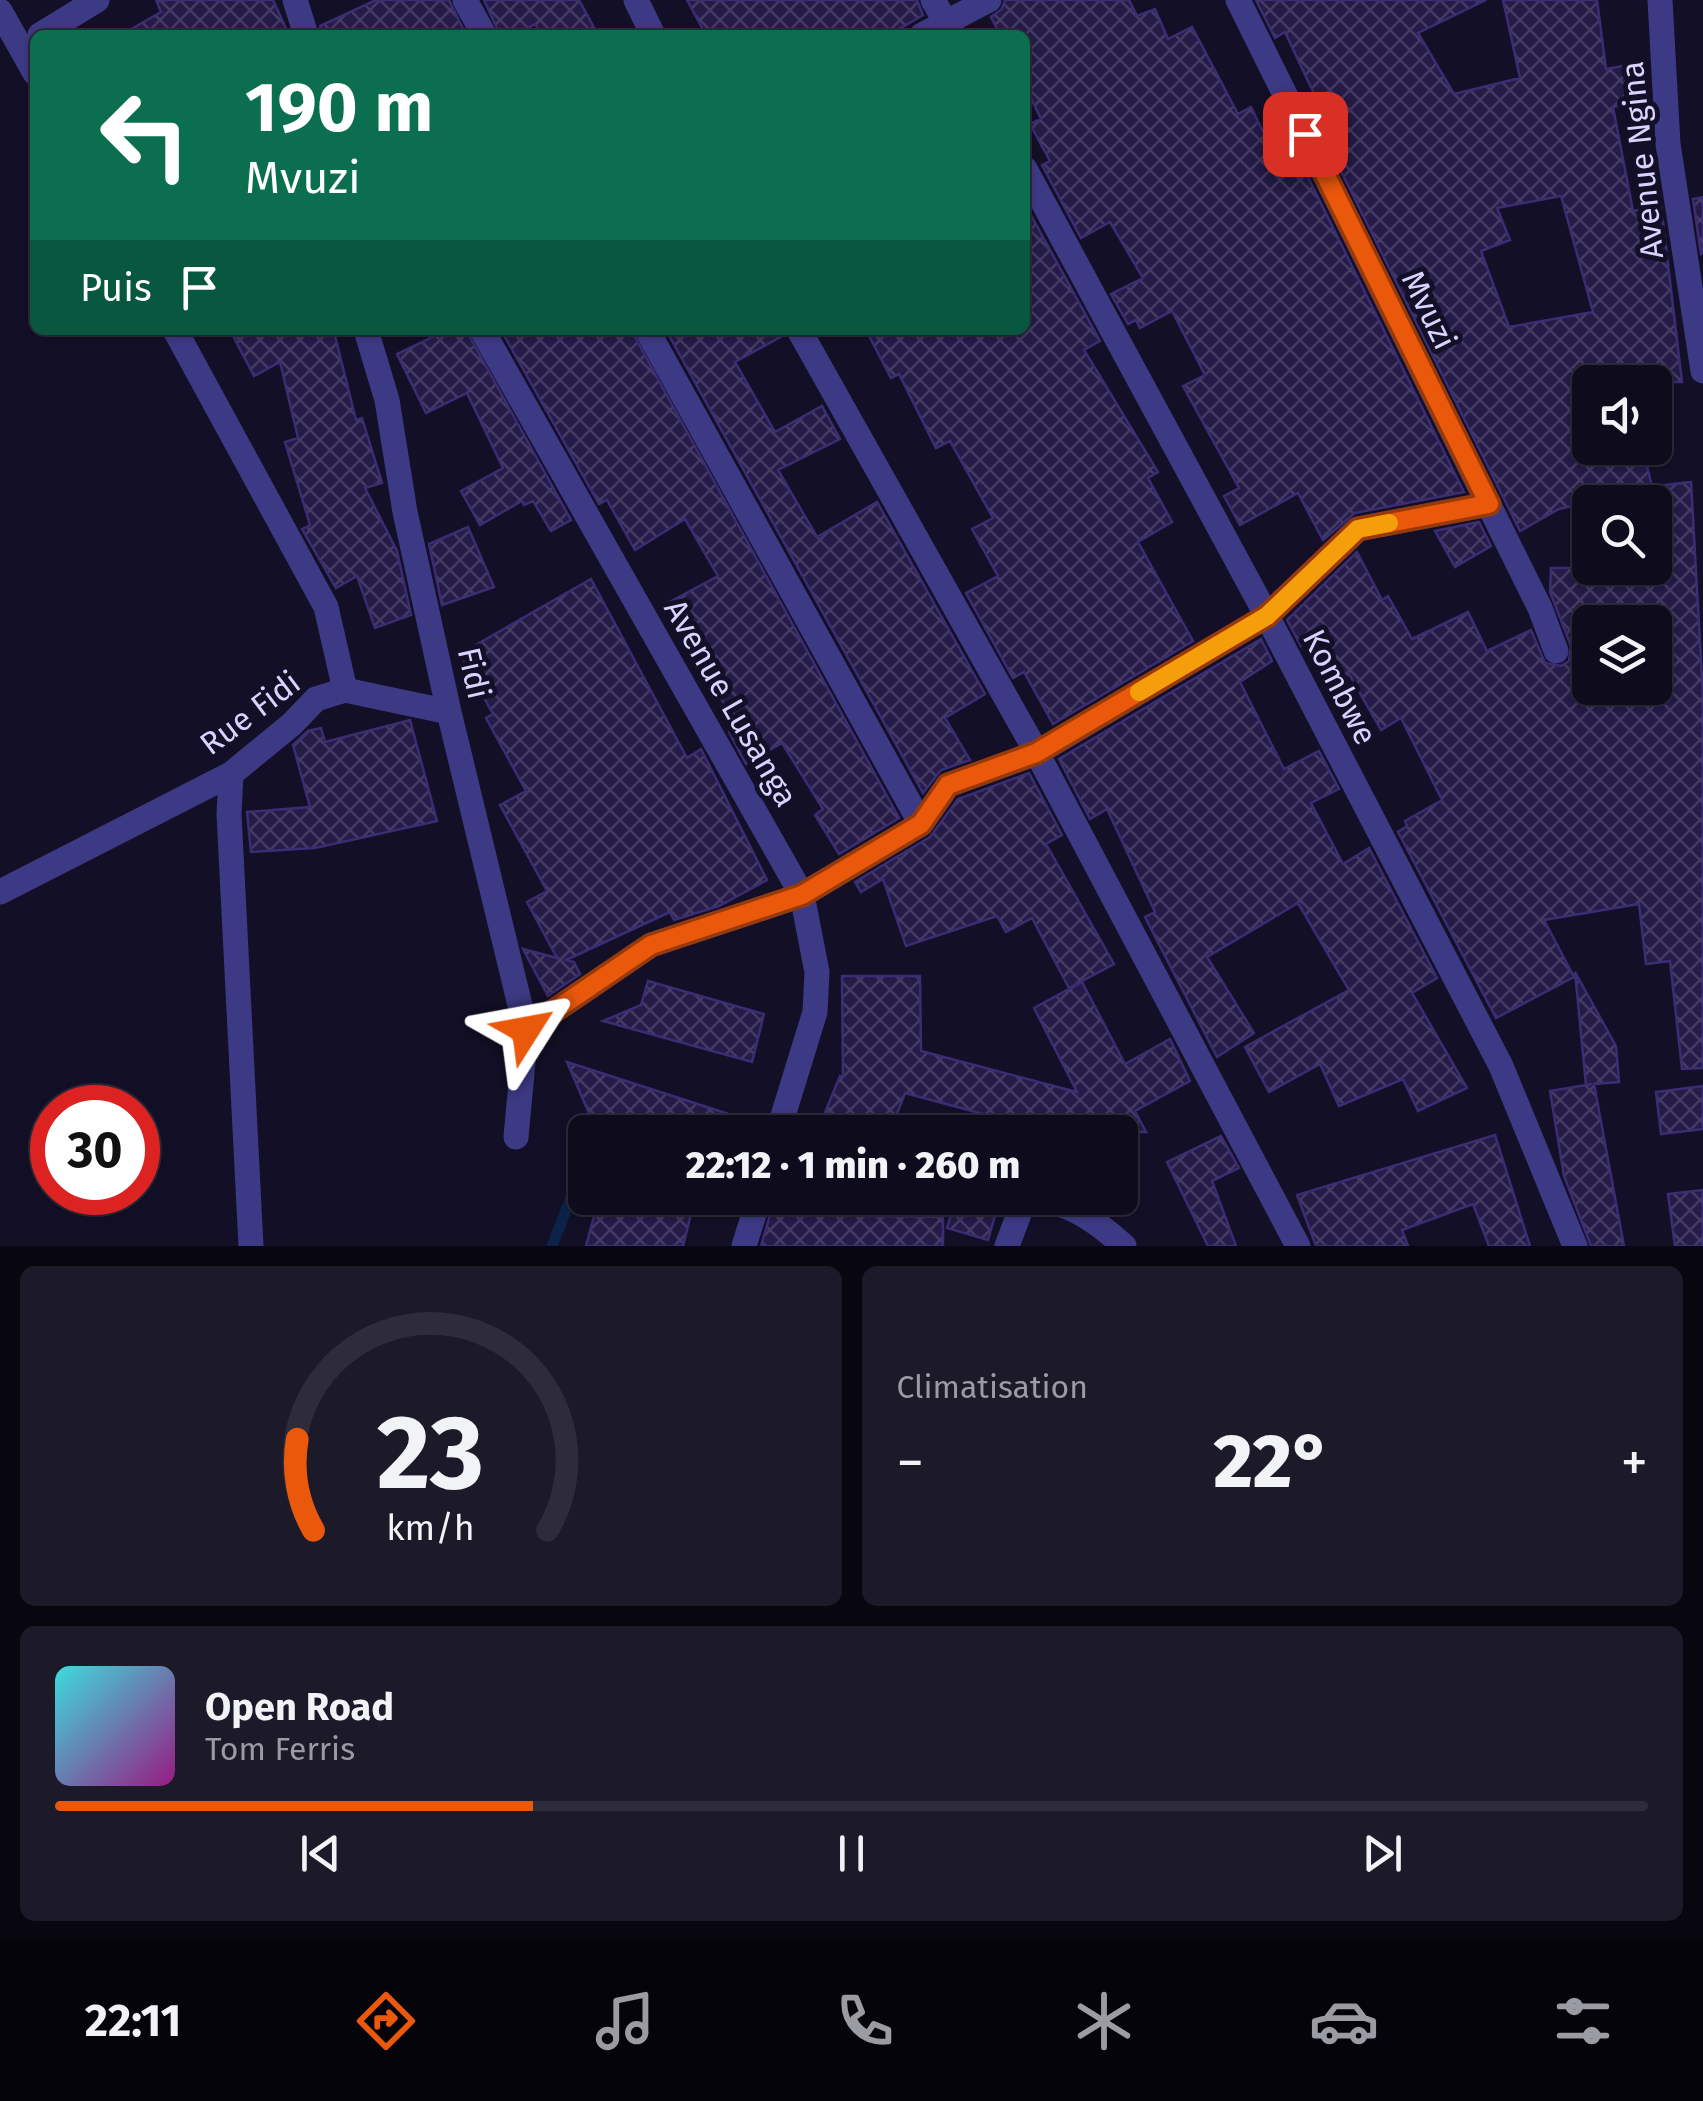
<!DOCTYPE html>
<html lang="fr">
<head>
<meta charset="utf-8">
<style>
  :root { --surface:#0e0b1c; --page:#1c1929; --text:#f1f3f6; --muted:#9b9ba3; --line:#2e2b3b; --accent:#ea580c }
  body { margin:0; font-family:"Fira Sans",sans-serif; background:var(--page); color:var(--text); height:100vh; display:flex; flex-direction:column; font-size:38px; white-space:nowrap }
  * { box-sizing:border-box; margin:0 }
  p { font-size:32px; color:var(--muted) }
  .icon { flex:none; width:55px; height:55px; fill:none; stroke:currentColor; stroke-width:2; stroke-linecap:round; stroke-linejoin:round }
  .map { position:relative; height:1246px; overflow:hidden }
  .sheet { display:flex; flex-direction:column; gap:20px; padding:20px; background:#08060f; flex:1 }
  .sheet>* { flex:none }
  .guide { position:absolute; left:30px; top:30px; width:1000px; height:305px; border-radius:15px; box-shadow:0 2px 8px #0004,0 0 0 2px var(--line); background:#0b6e4f; color:#fff; overflow:hidden }
  .buttons { position:absolute; left:1572px; top:365px; display:grid; gap:20px }
  .buttons a { display:grid; place-items:center; width:100px; height:100px; border-radius:15px; background:var(--surface); box-shadow:0 2px 8px #0004,0 0 0 2px var(--line); font-size:50px }
  .speed { position:absolute; left:30px; top:1085px; display:flex; gap:20px; font-size:50px; font-weight:700; text-align:center }
  .speed>* { display:grid; place-content:center; width:130px; height:130px; border-radius:50%; background:var(--surface); box-shadow:0 2px 8px #0004,0 0 0 2px var(--line); line-height:1 }
  .speed .limit { border:15px solid #d22; background:#fff; color:#111 }
  .pin { position:absolute; display:grid; place-items:center; width:85px; height:85px; color:#fff; margin:-42px; border-radius:20px; box-shadow:0 5px 15px #0006 }
  .me { position:absolute; width:110px; margin:-55px; rotate:56deg; stroke-linejoin:round; filter:drop-shadow(0 0 8px #0008) }
  .turn { display:flex; align-items:center; gap:35px; height:210px; padding:0 50px; font-size:45px }
  .turn .icon { width:130px; height:130px; stroke-width:2.5 }
  .turn b { display:block; font-size:70px; line-height:85px }
  .then { display:flex; align-items:center; height:95px; padding:0 50px; background:#0003; gap:20px; font-size:38px }
  .big { font-size:75px; font-weight:800; line-height:1.1 }
  .sheet .widget { flex:1; display:flex; flex-direction:column; justify-content:center; gap:15px; min-width:0; padding:0 35px; border-radius:15px; background:var(--page) }
  .sheet .dial { align-items:center; gap:0 }
  .dial svg { height:260px; overflow:visible; fill:none; stroke:var(--line); stroke-width:7; stroke-linecap:round; text-anchor:middle }
  .dial text { fill:var(--text); stroke:none }
  .song { display:flex; align-items:center; gap:30px }
  .cover { width:120px; height:120px; border-radius:15px; background:linear-gradient(135deg,hsl(180 70% 55%),hsl(310 70% 35%)) }
  .played { height:10px; border-radius:5px; background:linear-gradient(90deg,var(--accent) 30%,var(--line) 30%) }
  .keys { display:flex; justify-content:space-around; direction:ltr }
  .heat { display:flex; justify-content:space-between; align-items:center; font-size:55px; direction:ltr }
  .sheet .tiles { flex:1; display:grid; gap:20px; grid-template-columns:1fr 1fr }
  .widget:last-child { grid-column:span 2 }
  .trip { position:absolute; left:568px; top:1115px; width:570px; height:100px; border-radius:15px; background:var(--surface); box-shadow:0 2px 8px #0004,0 0 0 2px var(--line); font-weight:800; line-height:100px; text-align:center }
  .dock { display:flex; height:160px; justify-content:space-around; align-items:center; background:#06040b; color:var(--muted) }
  .dock .icon { width:70px; height:70px }
  .dock .selected { color:var(--accent) }
  .dock b { font-size:45px; color:var(--text) }
  .map>svg:first-child { display:block }
</style>
</head>
<body>
<div class="map">
<svg width="1703" height="1246" viewBox="0 0 1703 1246">
  <defs>
    <pattern id="building-cross-hatch" width="8" height="8" patternUnits="userSpaceOnUse" patternTransform="scale(2.5)"><rect width="8" height="8" fill="#241b47"/><path d="M0 0l8 8M0 8l8-8" fill="none" stroke="#433b63"/></pattern>
  </defs>
  <rect width="100%" height="100%" fill="#130f26"/>
  <g fill="none" stroke-linecap="round" stroke-linejoin="round">
    <path stroke="#0c2248" stroke-width="11" d="M552,1246L579,1177"/>
  </g>
  <path fill="url(#building-cross-hatch)" stroke="#3b2d73" stroke-width="2.5" fill-rule="evenodd" d="M156,0H273L289,35H121L161,12Z
    M376,0H449L466,35H322L320,26Z
    M484,0H579L598,35H541L535,24L516,35H500Z
    M687,0H917L923,15L889,35H706Z
    M1005,0H1129L1137,16L1155,9L1168,39L1192,27L1238,114L1251,107L1268,142L1286,133L1464,492L1355,513L1323,540L1298,493L1240,525L1224,496L1239,488L1183,386L1205,375L1172,311L1140,328L1136,320L1128,324L1111,294L1143,278L1110,222L1081,238L1042,165L1050,161L1030,124L1041,119L1025,86V35H1000L991,17L1002,9Z
    M1256,0H1486L1418,33L1454,94L1520,78L1503,0H1597L1606,69L1623,66L1629,104L1613,107L1633,211L1661,205L1682,382H1590V448H1643L1655,500V486L1691,482L1703,696V1068L1682,1069L1670,961L1646,964L1639,904L1544,920L1574,977L1496,1018L1398,832L1407,826L1405,821L1442,800L1401,718L1381,730L1349,674L1337,681L1313,640L1301,646L1287,620L1357,552L1382,600L1388,596L1412,639L1468,612L1487,651L1531,630L1545,663L1561,666L1569,661L1571,646L1550,592L1551,568H1655V502H1590L1559,509L1520,531L1314,117L1323,113L1285,32L1275,38ZM1561,196L1593,312L1509,327L1481,251L1510,240L1497,208ZM1590,622H1655V688H1590Z
    M1703,197V253L1701,254L1693,199Z
    M1032,217L1100,341L1084,350L1158,472L1148,478L1172,522L1138,542L1193,641L1053,724L1024,672L1013,678L966,593L998,576L972,529L993,518L950,441L936,448L899,374L891,378L866,330H1025V221Z
    M230,330H338L334,332L356,420L362,418L382,483L365,488L397,551L411,615L375,628L357,576L336,588L302,529L310,525L285,442L298,438L280,362L254,376Z
    M447,330H466L571,520L551,531L533,501L524,505L522,501L480,525L461,491L503,468L467,393L426,413L397,354Z
    M501,330H631L899,818L839,854L815,815L823,809L782,743L746,764L729,732L738,727L713,685L721,681L693,627L683,632L666,604L718,576L685,519L635,550L607,500L599,504Z
    M666,330H783L784,335L735,362L775,432L822,406L840,439L778,470L817,537L877,502L985,694L945,718L970,760L941,770L923,793Z
    M1479,522L1491,546L1455,567L1435,531Z
    M468,527L494,587L442,605L429,544Z
    M591,579L687,758L701,749L767,880L719,906L674,920L670,912L566,960L574,962L580,974L548,996L523,949L557,958L527,902L547,891L500,805L526,791L486,718L493,714L460,654Z
    M1261,639L1272,661L1240,682L1284,769L1319,751L1339,789L1311,803L1343,864L1369,848L1437,978L1412,993L1467,1088L1418,1111L1403,1079L1339,1106L1320,1064L1269,1092L1245,1047L1349,990L1298,903L1207,957L1254,1033L1217,1057L1145,917L1155,912L1107,809L1090,819L1059,759Z
    M410,720L437,821L315,848L251,852L247,812L310,807L293,745L308,731L321,728L325,742Z
    M1029,773L1062,835L1046,844L1114,964L1069,988L1032,918L1006,932L997,916L906,946L883,879L861,892L855,882L930,837L958,799Z
    M1575,972L1616,1046L1619,1082L1594,1084L1624,1246H1591L1564,1176L1550,1091L1592,1084L1586,1085Z
    M842,976H920L921,1051L1077,1092L1034,1008L1082,982L1125,1064L1170,1039L1190,1081L1135,1111L1146,1132H1050L905,1093L890,1132H817L840,1076L843,1077Z
    M648,981L764,1014L752,1062L603,1021L641,1005Z
    M567,1062L763,1125L762,1132H597Z
    M1703,1086V1129L1661,1134L1656,1092Z
    M1495,1135L1530,1246H1489L1473,1204L1402,1230L1408,1246H1316L1297,1195Z
    M1221,1136L1239,1168L1212,1181L1236,1246H1208L1167,1162Z
    M1703,1190V1246H1675L1668,1194Z
    M599,1198H695L683,1246H586Z
    M775,1198H874L868,1216L943,1217V1246H761Z
    M956,1198H1000L988,1240L947,1228Z"/>
  <g fill="none" stroke-linecap="round" stroke-linejoin="round">
    <path stroke="#3d3a85" stroke-width="25" d="M295,0L306,35
      M465,0L484,35
      M636,0L653,35
      M933,0L953,35
      M1238,0L1540,608L1556,651
      M1660,0L1668,144L1703,371
      M0,11L35,73
      M40,35L97,0
      M922,35L989,0
      M1025,169L1267,616L1501,1066L1575,1246
      M366,330L387,400L405,512L449,712L526,1030L516,1137
      M482,330L802,895L817,972L815,1012L778,1132
      M647,330L921,824
      M799,330L1037,753L1298,1246
      M345,690L449,712
      M231,774L229,814L251,1246
      M0,892L231,774L292,724L316,699L345,690L326,607L175,330
      M526,1030L651,945L802,895L921,824L948,785L1037,753L1267,616L1358,529L1489,504
      M744,1246L759,1198
      M1007,1246L1022,1206C1056,1189 1100,1224 1124,1246"/>
  </g>
  <g fill="none" stroke-linecap="round" stroke-linejoin="round">
    <defs>
      <path id="route" d="M526,1030L651,945L802,895L921,824L948,785L1036,753L1267,616L1358,529L1489,504L1305,134"/>
    </defs>
    <use href="#route" stroke="#983908" stroke-width="25"/>
    <use href="#route" stroke="#ea580c" stroke-width="18"/>
    <path stroke="#f59e0b" stroke-width="18" d="M1139,692L1267,616L1358,529L1389,523"/>
  </g>
  <g text-anchor="middle" dominant-baseline="central" stroke-width="10" stroke-linejoin="round" paint-order="stroke">
    <g font-size="32" fill="#d9d4ff" stroke="#130f26">
      <text transform="translate(1642 160) rotate(-96)">Avenue Ngina</text>
      <text transform="translate(1429 310) rotate(64)">Mvuzi</text>
      <text transform="translate(474 673) rotate(77)">Fidi</text>
      <text transform="translate(1340 687) rotate(63)">Kombwe</text>
      <text transform="translate(731 703) rotate(60)">Avenue Lusanga</text>
      <text transform="translate(250 713) rotate(-37)">Rue Fidi</text>
    </g>
  </g>
</svg>
<div class="buttons">
<a><svg class="icon" aria-label="sound" viewBox="0 0 24 24"><path d="M4 9h4l5-4v14l-5-4H4zM17 9q2 3 0 6"/></svg></a>
<a><svg class="icon" aria-label="search" viewBox="0 0 24 24"><circle cx="10" cy="10" r="6"/><path d="M15 15l6 6"/></svg></a>
<a><svg class="icon" aria-label="layers" viewBox="0 0 24 24"><path d="M12 4l9 5-9 5-9-5zM3 14l9 5 9-5"/></svg></a>
</div>
<div class="speed"><div class="limit">30</div></div>
<div class="pin" style="left:1305px;top:134px;background:#d93025"><svg class="icon" aria-label="arrive" viewBox="0 0 24 24"><path d="M6 21V4h12l-3 4 3 4H6"/></svg></div>
<svg class="me" style="left:526px;top:1030px" viewBox="-20 -20 40 40"><path d="M0-17L14 15 0 8-14 15z" fill="#ea580c" stroke="#fff" stroke-width="4"/></svg>
<div class="trip">22:12 · 1 min · 260 m</div>
<div class="guide">
<div class="turn"><svg class="icon" aria-label="left" viewBox="0 0 24 24"><path d="M17 20v-9H6M10 6l-5 5 5 5"/></svg><div><b>190 m</b>Mvuzi</div></div>
<div class="then">Puis<svg class="icon" aria-label="arrive" viewBox="0 0 24 24"><path d="M6 21V4h12l-3 4 3 4H6"/></svg></div>
</div>
</div>
<section class="sheet">
<div class="tiles">
<div class="widget dial"><svg viewBox="0 0 100 80">
<path d="M14 69A42 42 0 1 1 86 69"/>
<path d="M14 69A42 42 0 0 1 9 41" stroke="#ea580c"/>
<text x="50" y="56" font-size="32" font-weight="700">23</text>
<text x="50" y="72" font-size="11">km/h</text>
</svg></div>
<div class="widget"><p>Climatisation</p>
<div class="heat"><a>−</a><b class="big">22°</b><a>+</a></div>
</div>
<div class="widget">
<div class="song"><i class="cover"></i><div><b>Open Road</b><p>Tom Ferris</p></div></div>
<div class="played"></div>
<div class="keys"><svg class="icon" aria-label="previous" viewBox="0 0 24 24"><path d="M18 5L8 12l10 7zM5 5v14"/></svg><svg class="icon" aria-label="pause" viewBox="0 0 24 24"><path d="M8 5v14M16 5v14"/></svg><svg class="icon" aria-label="next" viewBox="0 0 24 24"><path d="M6 5l10 7-10 7zM19 5v14"/></svg></div>
</div>
</div>
</section>
<nav class="dock">
<b>22:11</b>
<svg class="icon selected" aria-label="directions" viewBox="0 0 24 24"><path d="M12 3l9 9-9 9-9-9zM9 14v-3h6M13 9l2 2-2 2"/></svg>
<svg class="icon" aria-label="music" viewBox="0 0 24 24"><path d="M9 18V5l10-2v13"/><circle cx="6" cy="18" r="3"/><circle cx="16" cy="16" r="3"/></svg>
<svg class="icon" aria-label="phone" viewBox="0 0 24 24"><path d="M5 4h4l2 5-3 2q2 4 5 5l2-3 5 2v4C11 20 4 13 5 4z"/></svg>
<svg class="icon" aria-label="climate" viewBox="0 0 24 24"><path d="M12 3v18M4 7l16 10M4 17L20 7"/></svg>
<svg class="icon" aria-label="car" viewBox="0 0 24 24"><path d="M5 17H2v-5l4-1 3-4h7l3 4 3 1v5h-3M9 17h6M6 11h13"/><circle cx="7" cy="17" r="2"/><circle cx="17" cy="17" r="2"/></svg>
<svg class="icon" aria-label="filters" viewBox="0 0 24 24"><path d="M4 7h16M4 17h16"/><circle cx="9" cy="7" r="2"/><circle cx="15" cy="17" r="2"/></svg>
</nav>
</body>
</html>
